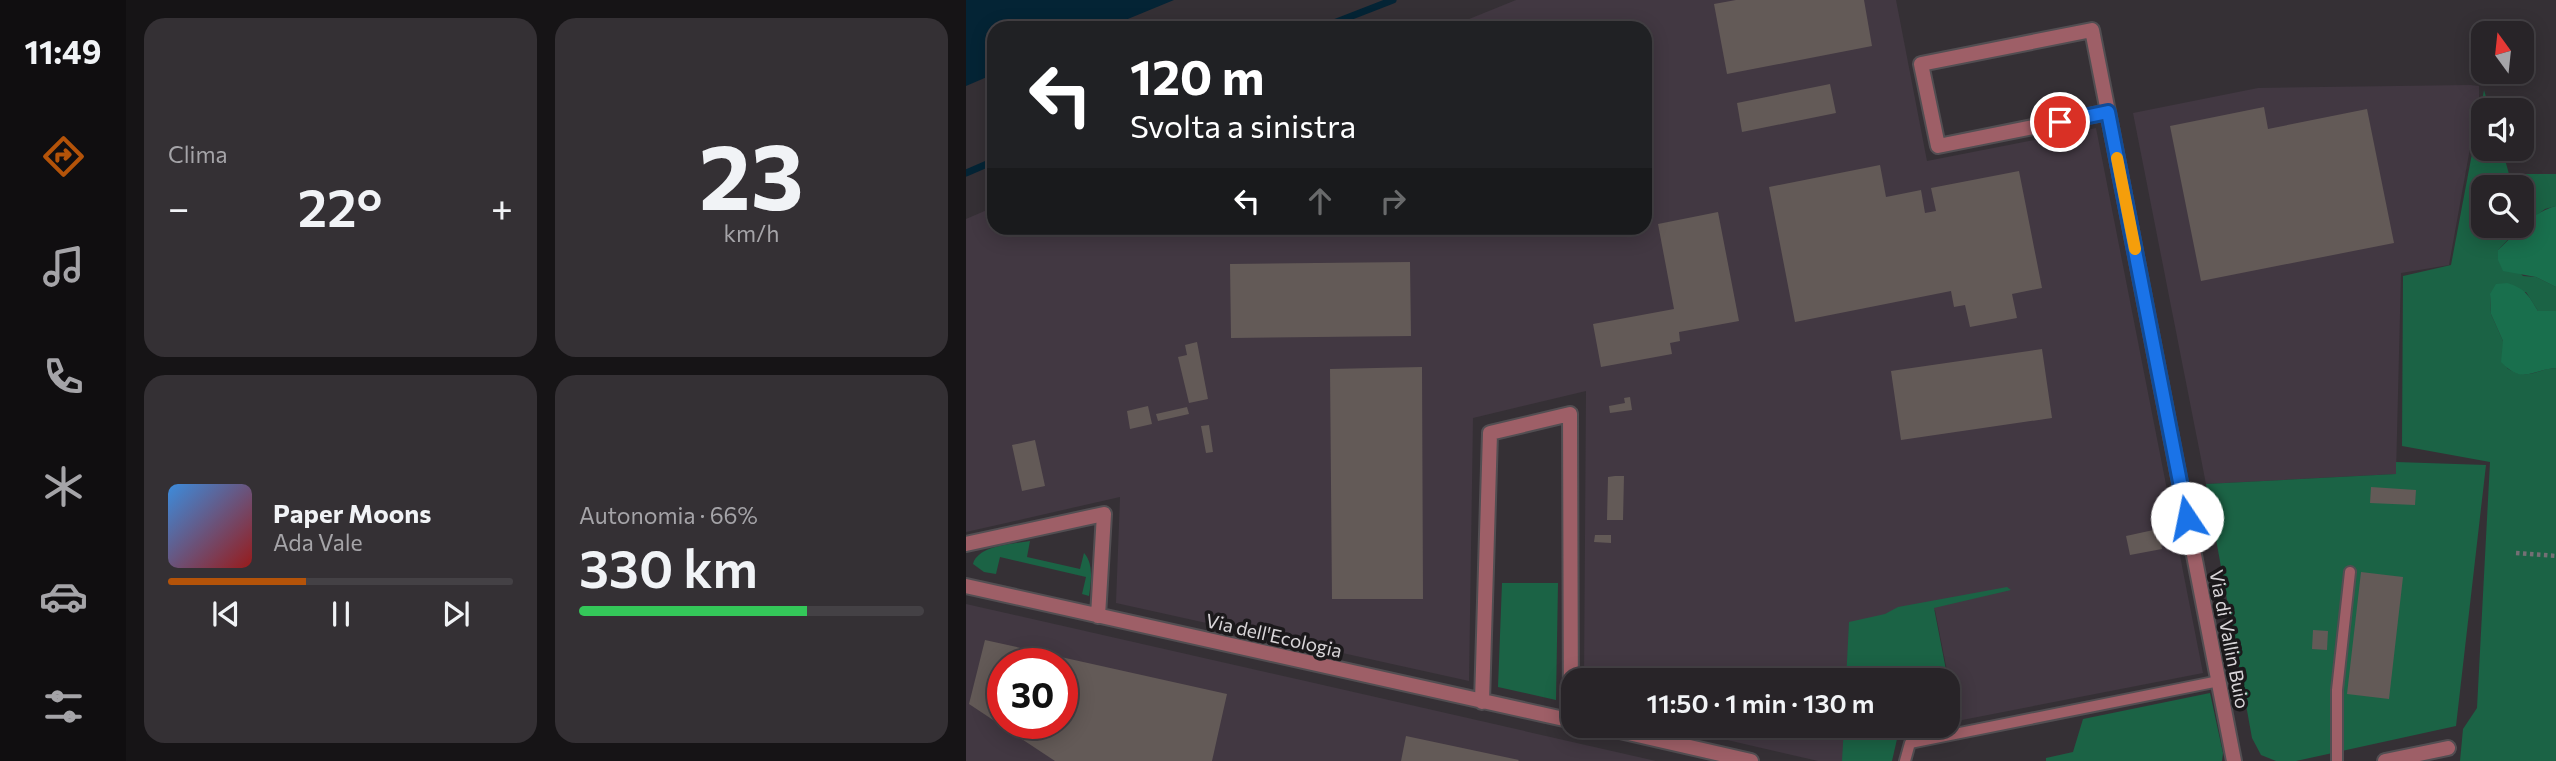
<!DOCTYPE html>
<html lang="it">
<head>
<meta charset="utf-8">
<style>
  :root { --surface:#282428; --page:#343034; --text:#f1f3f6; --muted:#a5a4a8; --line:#444145; --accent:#b45309 }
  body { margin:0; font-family:Commissioner,sans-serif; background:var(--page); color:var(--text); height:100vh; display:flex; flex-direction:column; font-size:26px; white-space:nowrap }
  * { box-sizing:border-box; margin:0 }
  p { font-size:23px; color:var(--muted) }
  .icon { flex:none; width:38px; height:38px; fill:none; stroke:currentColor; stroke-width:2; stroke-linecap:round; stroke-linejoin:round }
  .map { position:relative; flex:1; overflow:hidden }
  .details { display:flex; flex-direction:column; gap:18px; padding:18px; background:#161416; width:840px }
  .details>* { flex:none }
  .hud { position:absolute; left:21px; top:21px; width:665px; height:214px; border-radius:21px; box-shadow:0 4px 18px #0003,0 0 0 2px var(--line); background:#202124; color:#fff; overflow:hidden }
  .needle { width:46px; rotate:345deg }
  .tools { position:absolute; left:1505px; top:21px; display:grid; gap:14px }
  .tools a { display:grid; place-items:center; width:63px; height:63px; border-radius:14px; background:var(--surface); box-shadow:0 4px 18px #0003,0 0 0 2px var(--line); font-size:35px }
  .speed { position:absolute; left:21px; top:648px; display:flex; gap:14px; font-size:35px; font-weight:700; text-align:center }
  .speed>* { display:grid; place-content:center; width:91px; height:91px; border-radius:50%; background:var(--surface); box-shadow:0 4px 18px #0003,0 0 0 2px var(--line); line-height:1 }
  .speed .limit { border:10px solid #d22; background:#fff; color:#111 }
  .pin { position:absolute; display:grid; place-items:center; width:60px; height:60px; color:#fff; margin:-30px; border:4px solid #fff; border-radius:50%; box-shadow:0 2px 7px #0007 }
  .me { position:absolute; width:77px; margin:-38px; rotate:349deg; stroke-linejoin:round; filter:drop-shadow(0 0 5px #0008) }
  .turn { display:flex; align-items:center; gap:24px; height:147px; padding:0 28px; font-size:32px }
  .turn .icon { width:91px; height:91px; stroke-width:2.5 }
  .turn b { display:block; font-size:49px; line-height:60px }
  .lanes { display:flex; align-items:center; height:66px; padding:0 28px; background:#0003; justify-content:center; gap:35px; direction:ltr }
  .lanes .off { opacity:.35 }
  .big { font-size:52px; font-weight:600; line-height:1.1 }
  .details .widget { flex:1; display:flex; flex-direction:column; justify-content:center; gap:10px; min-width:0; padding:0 24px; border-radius:21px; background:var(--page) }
  .details .dial { align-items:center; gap:0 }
  .dial b { font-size:91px; line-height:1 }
  .song { display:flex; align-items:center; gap:21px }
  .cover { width:84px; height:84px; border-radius:10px; background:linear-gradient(135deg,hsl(210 70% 55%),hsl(0 70% 35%)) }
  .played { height:7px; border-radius:4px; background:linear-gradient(90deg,var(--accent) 40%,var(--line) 40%) }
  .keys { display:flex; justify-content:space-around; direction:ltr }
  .heat { display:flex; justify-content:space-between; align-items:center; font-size:38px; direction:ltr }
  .charge { height:10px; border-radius:5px; background:linear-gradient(90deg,#34c759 66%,var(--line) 0) }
  .details .tiles { flex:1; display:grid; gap:18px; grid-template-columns:repeat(2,1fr) }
  .trip { position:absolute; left:595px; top:668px; width:399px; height:70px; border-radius:21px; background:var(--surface); box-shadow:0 4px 18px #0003,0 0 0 2px var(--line); font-weight:600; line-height:70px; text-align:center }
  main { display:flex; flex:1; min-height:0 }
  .tab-bar { display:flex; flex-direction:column; width:126px; justify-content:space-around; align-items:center; background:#100e10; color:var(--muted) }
  .tab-bar .icon { width:49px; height:49px }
  .tab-bar .current { color:var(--accent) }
  .tab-bar b { font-size:32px; color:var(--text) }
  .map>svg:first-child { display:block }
</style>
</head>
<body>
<main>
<nav class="tab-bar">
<b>11:49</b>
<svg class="icon current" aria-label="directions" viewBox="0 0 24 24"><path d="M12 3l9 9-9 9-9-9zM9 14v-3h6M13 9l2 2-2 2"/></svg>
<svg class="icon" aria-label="music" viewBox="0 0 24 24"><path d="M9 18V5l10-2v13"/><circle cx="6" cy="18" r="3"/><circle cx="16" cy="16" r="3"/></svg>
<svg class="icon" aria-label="phone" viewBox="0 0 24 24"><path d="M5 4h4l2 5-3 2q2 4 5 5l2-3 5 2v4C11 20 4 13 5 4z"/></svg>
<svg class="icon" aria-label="climate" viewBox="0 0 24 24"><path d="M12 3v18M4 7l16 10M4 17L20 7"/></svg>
<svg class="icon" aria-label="car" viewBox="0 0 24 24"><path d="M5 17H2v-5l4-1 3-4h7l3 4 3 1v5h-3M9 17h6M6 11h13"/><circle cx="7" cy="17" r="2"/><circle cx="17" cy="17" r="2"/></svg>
<svg class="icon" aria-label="filters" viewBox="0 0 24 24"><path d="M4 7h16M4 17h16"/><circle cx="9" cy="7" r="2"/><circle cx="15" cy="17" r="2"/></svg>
</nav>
<section class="details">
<div class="tiles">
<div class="widget"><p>Clima</p>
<div class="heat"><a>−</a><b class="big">22°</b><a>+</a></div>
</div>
<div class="widget dial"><b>23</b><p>km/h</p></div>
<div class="widget">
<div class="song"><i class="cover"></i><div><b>Paper Moons</b><p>Ada Vale</p></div></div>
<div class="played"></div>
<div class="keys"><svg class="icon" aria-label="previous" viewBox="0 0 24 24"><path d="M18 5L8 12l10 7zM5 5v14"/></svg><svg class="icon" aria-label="pause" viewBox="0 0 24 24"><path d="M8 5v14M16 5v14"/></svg><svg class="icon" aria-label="next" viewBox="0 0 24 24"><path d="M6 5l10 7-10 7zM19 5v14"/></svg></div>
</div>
<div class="widget"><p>Autonomia · 66%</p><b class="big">330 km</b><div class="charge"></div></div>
</div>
</section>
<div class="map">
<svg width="1590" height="761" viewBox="0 0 1590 761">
  <rect width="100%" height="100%" fill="#353035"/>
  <path fill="#423842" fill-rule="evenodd" d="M550,0H930L961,161L1130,128L1237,673L991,721L969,610L884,627L881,681H618L620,391L507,418L503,681L150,603L154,497L0,532V219L28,207V228H679V28H481Z
    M1504,85L1513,86V98L1483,265L1435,273L1430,474L1240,484L1167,113L1292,88Z
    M0,604L335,680L690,761H0ZM37,663H96V723H37Z
    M701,726H879L878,761H852Z"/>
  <path fill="#1b6345" d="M1518,90L1524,110H1517V149H1536L1543,174H1590V206L1579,209L1556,226V187H1517V226H1555L1532,250L1557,276L1570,277L1590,287V311H1572L1560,292L1524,295L1525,314L1537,341L1541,368C1561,382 1569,369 1590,368V761H1494L1497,729L1511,708L1524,462L1436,446L1437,276L1485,265Z
    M1430,462L1520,465L1490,726L1330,761H1310L1295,755L1286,738L1240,484L1430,474Z
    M64,541L61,557L114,569L118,553C128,564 125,582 123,596L116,594L120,577L34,557L30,574L18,572L7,564C12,545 47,544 64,541Z
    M536,583H592L590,700L532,687Z
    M1041,587L1045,590L968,608L986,701L982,702V681H880L883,622L919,614L932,607Z
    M1244,693L1257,753L1256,761H1080V758L1107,752L1117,719Z
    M878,726H934L926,761H876Z"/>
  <path fill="#196f4d" d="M1590,206V287L1570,277L1537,271L1532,260V250C1551,233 1564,213 1590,206Z
    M1541,283C1559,288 1563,296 1572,311H1590V368C1564,370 1557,385 1535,362L1537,341L1525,314L1524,294L1530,284Z"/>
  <path fill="#042435" d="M0,0H208L140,28H28V74L0,86Z"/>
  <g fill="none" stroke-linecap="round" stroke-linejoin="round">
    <path stroke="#042435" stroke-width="7" d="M355,28L427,0
      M0,173L28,161"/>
  </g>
  <path fill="#635a57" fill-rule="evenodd" d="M770,0H898L906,46L761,74L748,4Z
    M864,84L870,113L776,132L771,103Z
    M1298,107L1302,129L1401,109L1428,243L1235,281L1204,126Z
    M914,165L920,197L955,190L959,213L970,211L965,188L1053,171L1076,288L1046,294L1051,318L1004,327L999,305L988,307L985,291L829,322L803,187Z
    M752,212L773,321L713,332L714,341L704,343L706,354L635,367L627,324L708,309L692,224Z
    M444,262L445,336L265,338L264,264Z
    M231,342L242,399L223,403L212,357L221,355L219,345Z
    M1076,349L1086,418L935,440L925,371Z
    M456,367L457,599H366L364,369Z
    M664,397L666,410L644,413L643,406L659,403L658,398Z
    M182,406L186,424L164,429L161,411Z
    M221,407L223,414L192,421L190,414Z
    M243,425L247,452L240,453L235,426Z
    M69,440L79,486L56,491L46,445Z
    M649,476H658L657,520H641L642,477Z
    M1405,487L1450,490L1449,505L1404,503Z
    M1192,529L1196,549L1164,555L1160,536Z
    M629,535H645V543L628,542Z
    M1395,572L1437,577L1423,699L1381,694Z
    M1347,630L1362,631L1361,650L1346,649Z
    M19,640L261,694L246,761H89L3,704ZM37,663H96V723H37Z
    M440,736L553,760L552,761H435Z"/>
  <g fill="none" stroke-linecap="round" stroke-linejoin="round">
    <defs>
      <path id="service" d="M939,761L944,743L1253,681
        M1371,761V690L1384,572"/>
      <path id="minor" d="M1142,112L972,146L955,64L1126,30L1142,112L1268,761
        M0,544L138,514L132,616
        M0,586L607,721
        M516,702L524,433L604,414L605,720
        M632,726L785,761
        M1419,761L1482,748"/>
    </defs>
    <use href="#service" stroke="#524e52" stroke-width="14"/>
    <use href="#minor" stroke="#524e52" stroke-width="18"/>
    <path stroke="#746f74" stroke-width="4.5" stroke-dasharray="3.5 3.5" stroke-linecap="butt" d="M1550,553L1590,556"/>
    <use href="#service" stroke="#9e5f67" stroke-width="10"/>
    <use href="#minor" stroke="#9e5f67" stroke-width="14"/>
  </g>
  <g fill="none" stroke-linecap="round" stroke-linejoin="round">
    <defs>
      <path id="route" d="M1094,122L1142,112L1221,518"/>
    </defs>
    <use href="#route" stroke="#114b97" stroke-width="18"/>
    <use href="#route" stroke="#1a73e8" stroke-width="12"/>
    <path stroke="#f59e0b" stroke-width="12" d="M1151,158L1169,249"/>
  </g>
  <g text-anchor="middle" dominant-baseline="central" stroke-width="7" stroke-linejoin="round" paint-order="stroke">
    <g font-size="19" fill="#d8d5d8" stroke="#1b191b">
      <text transform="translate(308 635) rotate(13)">Via dell'Ecologia</text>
      <text transform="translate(1264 639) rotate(79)">Via di Vallin Buio</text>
    </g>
  </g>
</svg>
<div class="tools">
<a><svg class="needle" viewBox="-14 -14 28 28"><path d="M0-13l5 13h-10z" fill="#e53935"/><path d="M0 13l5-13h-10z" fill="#a5a4a8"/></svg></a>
<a><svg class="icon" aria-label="sound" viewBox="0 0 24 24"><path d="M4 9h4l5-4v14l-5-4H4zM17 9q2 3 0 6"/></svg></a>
<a><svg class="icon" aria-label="search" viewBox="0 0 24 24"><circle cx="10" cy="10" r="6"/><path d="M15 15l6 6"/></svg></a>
</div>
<div class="speed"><div class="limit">30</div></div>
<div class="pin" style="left:1094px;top:122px;background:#d93025"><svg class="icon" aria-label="arrive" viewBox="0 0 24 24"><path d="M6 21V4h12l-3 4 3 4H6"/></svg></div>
<svg class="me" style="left:1221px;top:518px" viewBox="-20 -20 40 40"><circle r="19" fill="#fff"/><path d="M0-13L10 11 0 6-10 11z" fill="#1a73e8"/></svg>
<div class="trip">11:50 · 1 min · 130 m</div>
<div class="hud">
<div class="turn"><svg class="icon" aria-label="left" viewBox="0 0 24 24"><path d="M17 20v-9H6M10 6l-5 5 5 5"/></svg><div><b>120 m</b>Svolta a sinistra</div></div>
<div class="lanes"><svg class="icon" aria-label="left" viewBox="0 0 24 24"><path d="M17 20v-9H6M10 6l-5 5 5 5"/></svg><svg class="icon off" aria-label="ahead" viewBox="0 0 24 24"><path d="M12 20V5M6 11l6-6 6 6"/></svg><svg class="icon off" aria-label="right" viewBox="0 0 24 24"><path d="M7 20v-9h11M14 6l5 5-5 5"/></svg></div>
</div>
</div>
</main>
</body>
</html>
